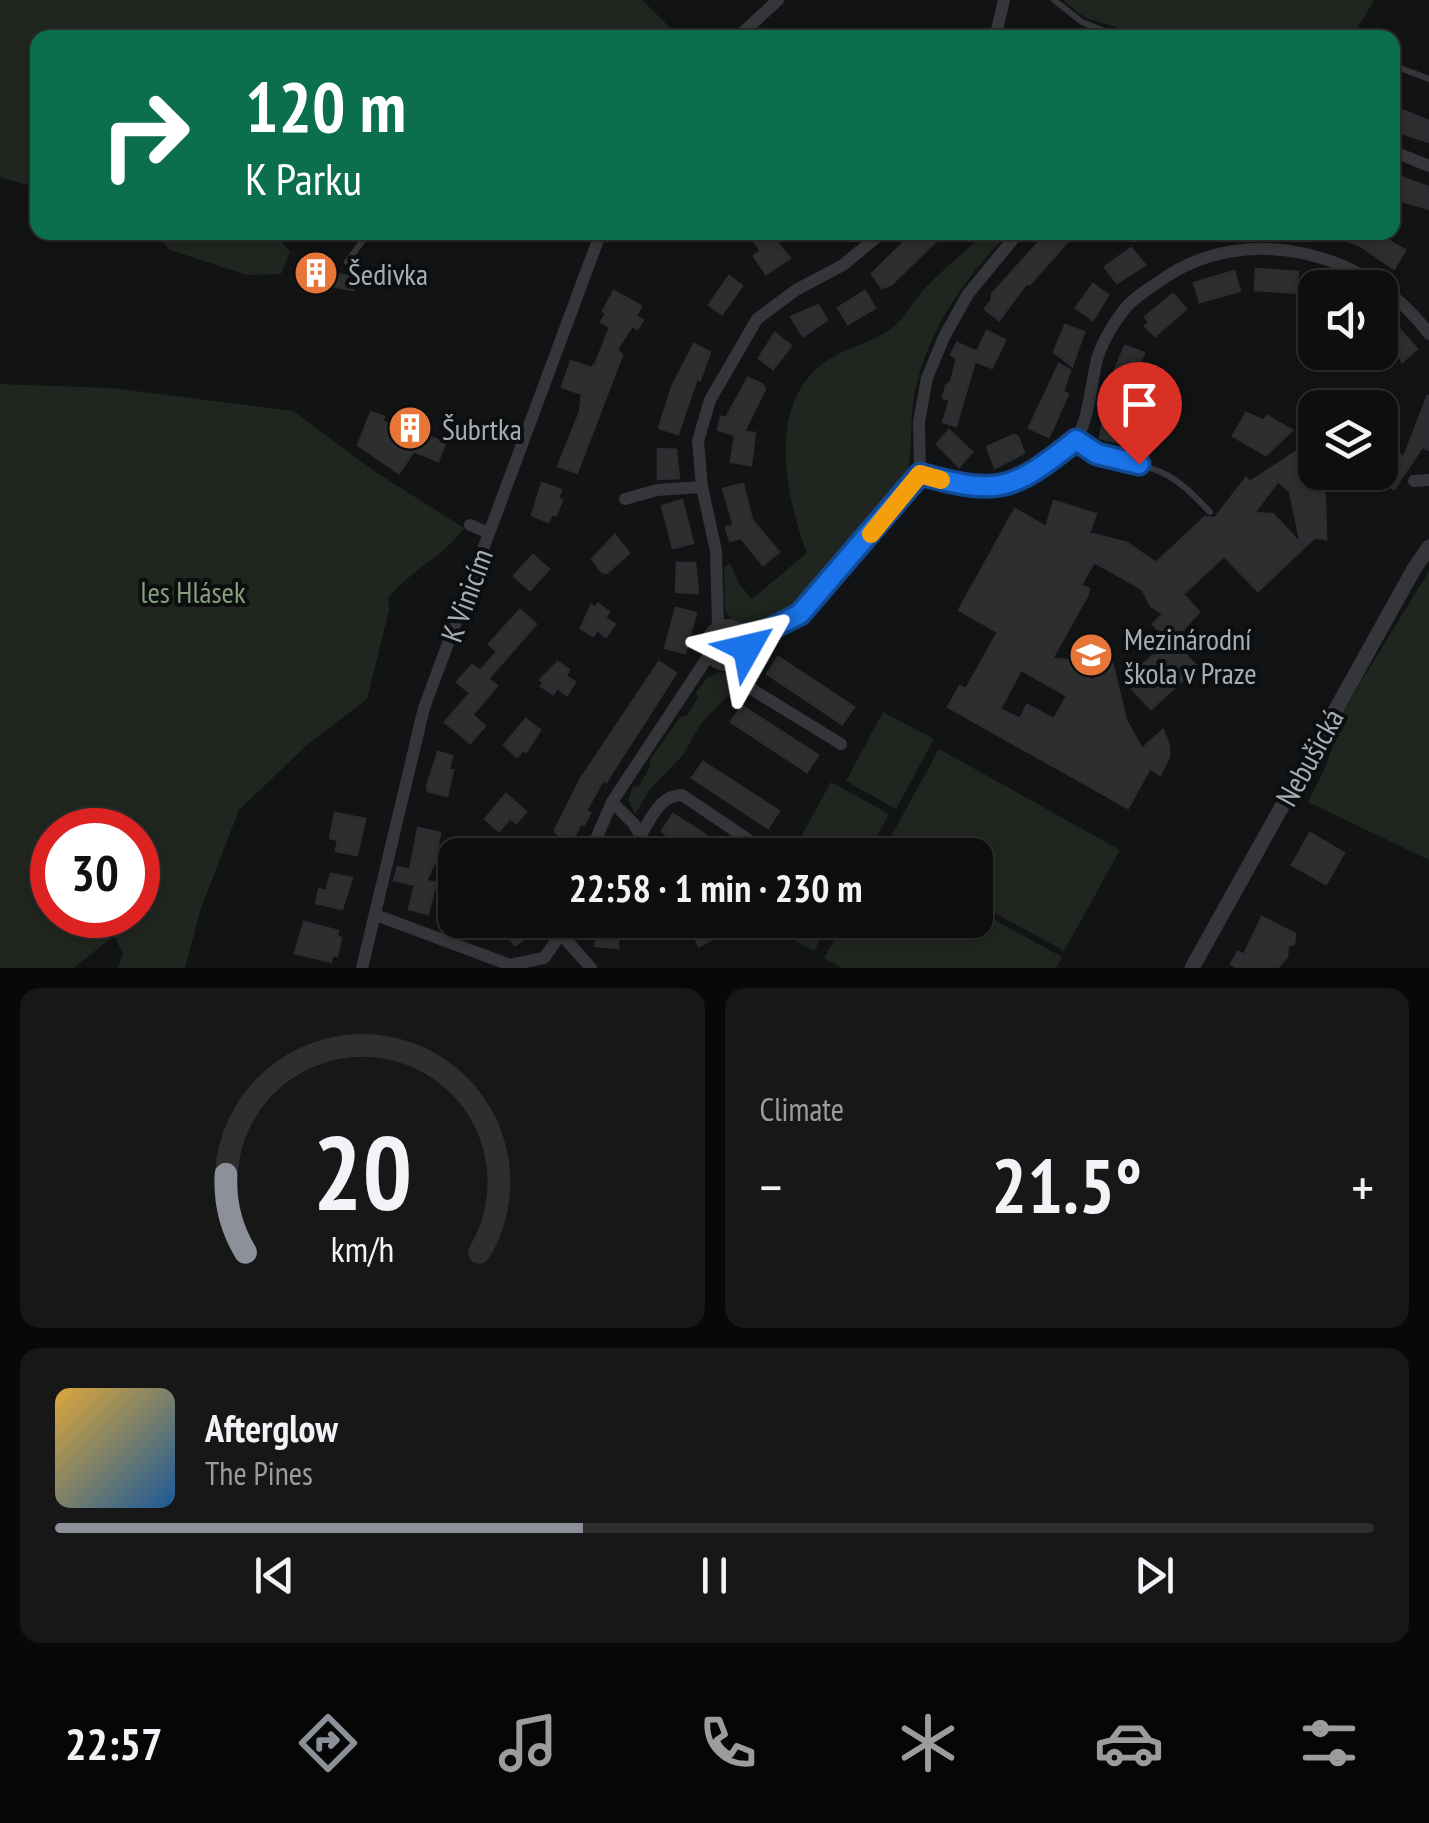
<!DOCTYPE html>
<html lang="en">
<head>
<meta charset="utf-8">
<style>
  :root { --surface:#0e0e0f; --page:#171718; --text:#f1f3f6; --muted:#9b9c9e; --line:#2e2e2f; --accent:#8c9099 }
  body { margin:0; font-family:"PT Sans Narrow",sans-serif; background:var(--page); color:var(--text); height:100vh; display:flex; flex-direction:column; font-size:38px; white-space:nowrap }
  * { box-sizing:border-box; margin:0 }
  p { font-size:32px; color:var(--muted) }
  .icon { flex:none; width:55px; height:55px; fill:none; stroke:currentColor; stroke-width:2; stroke-linecap:round; stroke-linejoin:round }
  .map { position:relative; height:968px; overflow:hidden }
  .side { display:flex; flex-direction:column; gap:20px; padding:20px; background:#080808; flex:1 }
  .side>* { flex:none }
  .guide { position:absolute; left:30px; top:30px; width:1370px; height:210px; border-radius:20px; box-shadow:0 2px 8px #0004,0 0 0 2px var(--line); background:#0b6e4f; color:#fff; overflow:hidden }
  .fabs { position:absolute; left:1298px; top:270px; display:grid; gap:20px }
  .fabs a { display:grid; place-items:center; width:100px; height:100px; border-radius:20px; background:var(--surface); box-shadow:0 2px 8px #0004,0 0 0 2px var(--line); font-size:50px }
  .speed { position:absolute; left:30px; top:808px; display:flex; gap:20px; font-size:50px; font-weight:700; text-align:center }
  .speed>* { display:grid; place-content:center; width:130px; height:130px; border-radius:50%; background:var(--surface); box-shadow:0 2px 8px #0004,0 0 0 2px var(--line); line-height:1 }
  .speed .limit { border:15px solid #d22; background:#fff; color:#111 }
  .pin { position:absolute; display:grid; place-items:center; width:85px; height:85px; color:#fff; margin:-102px -42px; border-radius:50% 50% 50% 0; rotate:-45deg; box-shadow:0 0 10px #0007 }
  .pin .icon { rotate:45deg }
  .me { position:absolute; width:110px; margin:-55px; rotate:53deg; stroke-linejoin:round; filter:drop-shadow(0 0 8px #0008) }
  .turn { display:flex; align-items:center; gap:35px; height:210px; padding:0 50px; font-size:45px }
  .turn .icon { width:130px; height:130px; stroke-width:2.5 }
  .turn b { display:block; font-size:70px; line-height:85px }
  .big { font-size:75px; font-weight:800; line-height:1.1 }
  .side .widget { flex:1; display:flex; flex-direction:column; justify-content:center; gap:15px; min-width:0; padding:0 35px; border-radius:20px; background:var(--page) }
  .side .dial { align-items:center; gap:0 }
  .dial svg { height:260px; overflow:visible; fill:none; stroke:var(--line); stroke-width:7; stroke-linecap:round; text-anchor:middle }
  .dial text { fill:var(--text); stroke:none }
  .song { display:flex; align-items:center; gap:30px }
  .cover { width:120px; height:120px; border-radius:15px; background:linear-gradient(135deg,hsl(40 70% 55%),hsl(210 70% 35%)) }
  .played { height:10px; border-radius:5px; background:linear-gradient(90deg,var(--accent) 40%,var(--line) 40%) }
  .keys { display:flex; justify-content:space-around; direction:ltr }
  .heat { display:flex; justify-content:space-between; align-items:center; font-size:55px; direction:ltr }
  .side .tiles { flex:1; display:grid; gap:20px; grid-template-columns:1fr 1fr }
  .widget:last-child { grid-column:span 2 }
  .trip { position:absolute; left:438px; top:838px; width:555px; height:100px; border-radius:20px; background:var(--surface); box-shadow:0 2px 8px #0004,0 0 0 2px var(--line); font-weight:800; line-height:100px; text-align:center }
  .tabs { display:flex; height:160px; justify-content:space-around; align-items:center; background:#060606; color:var(--muted) }
  .tabs .icon { width:70px; height:70px }
  .tabs .selected { color:var(--accent) }
  .tabs b { font-size:45px; color:var(--text) }
  .map>svg:first-child { display:block }
</style>
</head>
<body>
<div class="map">
<svg width="1429" height="968" viewBox="0 0 1429 968">
  <rect width="100%" height="100%" fill="#121314"/>
  <path fill="#20261f" fill-rule="evenodd" d="M0,0H642L680,37L38,38L37,188L0,177Z
    M1063,0H1374L1352,37L1133,32L1085,18Z
    M143,233H274L290,252L281,274L247,275L170,250L156,235Z
    M984,233H1009C963,278 923,337 913,403C909,432 915,460 902,485C889,509 868,522 851,542C829,566 761,671 725,610L724,568L730,563L740,585L752,599L807,553C786,499 767,409 820,366C841,348 873,344 894,326C907,315 916,297 928,285C946,267 966,251 984,233Z
    M0,384L112,388L293,411L377,473L464,528C442,558 411,570 388,598L389,610L367,699L308,744L239,810L201,908L185,968H118L123,954L114,936L73,968H0ZM52,830H138V915H52Z
    M1429,571V860L1308,802C1318,781 1337,751 1333,727Z
    M720,672L728,673L740,684L702,722L682,756L650,789L635,814L628,800L633,787L639,786L650,767L649,761L680,717L686,716L698,698L696,692L707,678Z
    M883,712L934,739L896,809L846,781Z
    M939,749L1120,850L1064,951L975,902V855H890L883,851Z
    M831,782L889,814L867,855H791Z
    M975,909L1062,957L1056,968H842L824,958L846,920H975Z
    M757,920H831L814,951Z"/>
  <path fill="#2d2e30" stroke="#2c2d30" stroke-width="2.5" fill-rule="evenodd" d="M1392,106L1429,121V142L1392,130Z
    M1392,174L1429,187V209L1392,198Z
    M759,232H764L769,241L773,238L790,258L766,274L754,256L761,251L752,238Z
    M914,232H945L891,285L882,288L872,274Z
    M1048,232H1076L1030,284H1026L999,320L985,309L992,300V294Z
    M1327,232H1373L1405,250L1394,269L1361,246Z
    M1131,248L1145,265L1117,283L1105,267Z
    M1256,269L1298,272L1296,293L1255,290Z
    M312,271L356,277L353,290L310,282Z
    M1234,271L1240,291L1200,302L1194,283Z
    M729,276L742,286L722,314L709,305Z
    M1093,284L1108,295L1093,320L1076,308Z
    M614,291L641,306L636,316L643,320L637,329L632,326L617,349L622,355L577,473L558,466L580,412L582,394L562,387L571,361L591,368L596,363L610,327L601,322L606,314L603,311Z
    M865,291L875,308L848,324L838,308Z
    M1173,294L1186,309L1155,336L1145,326L1149,322L1145,317Z
    M818,305L827,320L803,336L791,317Z
    M1380,307L1417,349L1402,362L1398,352L1394,356L1380,340Z
    M1065,325L1084,332L1072,366L1054,352Z
    M987,331L1005,340L992,368L975,361L956,426L943,422L950,400L943,398L946,386L951,382L957,358L951,355L957,343L977,352Z
    M775,333L791,346L773,369L759,358Z
    M694,344L710,352L700,380L697,378L678,434L659,428L672,387Z
    M1125,346L1144,353L1124,401L1129,402L1120,443L1100,438L1111,379Z
    M1059,364L1070,370L1063,392L1068,394L1049,437L1029,428Z
    M748,378L763,385L765,389L744,432L755,433L751,465L731,462L735,435L718,430L721,417L726,418Z
    M1428,395L1429,450L1422,447L1394,489L1377,477L1395,451L1404,457Z
    M411,408L424,413L417,432L445,443L438,461L414,451L399,473L358,445L371,412L384,417L382,421L402,429Z
    M1246,413L1264,421L1267,416L1292,430L1266,455L1233,436Z
    M949,430L972,452L959,467L937,444Z
    M1014,435L1018,437L1024,453L995,468L987,447Z
    M1305,446L1325,495L1326,539L1315,537L1258,591L1224,556L1183,594L1199,612L1180,633L1188,642L1181,649L1197,667L1151,709L1125,681L1169,641L1153,624L1163,614L1151,606L1142,589L1094,562L1081,585L1089,589L1087,596L1052,659L1078,661L1092,681L1112,662L1126,720L1142,749L1163,730L1169,746V757L1160,775L1150,768L1128,808L948,707L960,686L966,689L998,632L959,610L1015,509L1046,527L1054,501L1096,514L1089,533L1127,543L1156,563L1205,517L1215,518L1246,478L1250,482ZM1278,481L1290,492L1301,544L1273,514L1254,513ZM1021,670L1067,696L1054,719L1027,705L1020,719L1000,709Z
    M658,449L676,450L679,478L658,479Z
    M542,483L561,490L558,498L562,500L556,515L552,514L548,522L532,515Z
    M743,484L752,520L779,552L763,565L741,538L730,541L726,527L734,526L723,489Z
    M682,500L693,543L673,548L662,506Z
    M615,535L629,553L607,573L602,572L592,559Z
    M533,555L549,569L530,590L514,576Z
    M677,563H695L698,593L676,592Z
    M598,604L609,612L605,618L615,624L606,637L597,630L593,636L581,628L591,605L595,608Z
    M676,608L696,613L685,653L665,648Z
    M520,610L536,624L488,679L497,686L472,715L485,726L470,743L445,722L470,693L457,682L472,665L480,671L497,652L489,644Z
    M778,657L854,707L842,724L767,674Z
    M558,662L569,670L566,676L575,682L567,695L557,688L553,694L541,686L544,682L540,680Z
    M659,662L676,673L606,782L603,780L586,811L590,813L584,825L581,823L572,841L557,834L555,830L580,780Z
    M742,706L818,755L807,772L731,722Z
    M526,719L540,730L526,752L523,750L517,757L504,745Z
    M438,752L452,756L449,769L453,770L447,796L428,791L427,786Z
    M703,762L779,811L768,828L692,778Z
    M506,794L526,812L516,823L510,818L499,831L485,819Z
    M335,813L365,819L357,855L336,851L338,840L330,838Z
    M673,814L681,819L736,855H696L669,837L662,831Z
    M418,828L440,833L435,862L426,881L436,883L428,914L409,909L415,885L394,880L398,867L410,870Z
    M1310,833L1344,853L1326,884L1292,865Z
    M331,874L352,878L342,909L316,903L319,889L326,891Z
    M1262,917L1295,934L1294,944L1288,946L1287,957L1277,968H1238L1231,964L1238,952L1244,955Z
    M512,920H532L540,929L515,945L502,929Z
    M600,920H619L618,948L595,946Z
    M706,920H721L727,932L699,946L690,928Z
    M304,922L338,931L337,937L341,938L337,956L332,955L331,962L295,953Z"/>
  <g fill="none" stroke-linecap="round" stroke-linejoin="round">
    <path stroke="#343639" stroke-width="6" d="M1054,0L1082,22L1121,38
      M1392,65L1429,79
      M347,262L369,232
      M1077,441C1105,459 1138,460 1167,475C1184,484 1196,498 1210,512"/>
    <path stroke="#343639" stroke-width="12" d="M737,38L778,0
      M995,38L1004,0
      M1392,151L1429,166
      M920,474C986,492 1019,495 1073,443C1089,427 1091,379 1098,356C1103,341 1114,322 1124,310C1133,298 1148,289 1160,281C1246,219 1369,252 1429,334
      M1414,481L1429,480
      M625,499L657,490L702,487
      M470,525L489,533
      M707 645a20 20 0 1 1 40 0a20 20 0 1 1-40 0Z
      M718,627L716,551L702,487L698,441L710,400L757,319L796,290L843,265L883,232
      M745,636L761,634L800,614L920,474L919,422L927,378L944,337L968,294L1019,232
      M736,664L753,690L841,744
      M612,802L634,824L651,855
      M639,837C651,820 659,795 682,795L768,853
      M589,855L612,802L709,655
      M376,915L510,965L544,958L561,934L566,920
      M561,934L591,968
      M362,968L424,708L601,232"/>
    <path stroke="#343639" stroke-width="15" d="M1192,968L1414,569L1429,547"/>
  </g>
  <g fill="none" stroke-linecap="round" stroke-linejoin="round">
    <defs>
      <path id="route" d="M747,648L745,636L761,634L800,614L920,474C999,496 1012,491 1076,440L1097,454L1139,464"/>
    </defs>
    <use href="#route" stroke="#114b97" stroke-width="25"/>
    <use href="#route" stroke="#1a73e8" stroke-width="18"/>
    <path stroke="#f59e0b" stroke-width="18" d="M871,534L920,474L941,480"/>
  </g>
  <defs>
    <symbol id="building-disc" viewBox="-11 -11 22 22"><circle r="9.5" fill="#e77538" stroke="#0d0e0f"/><path d="M-4-6H4V6H1V3H-1V6H-4ZM-2.5-4.3h1.7v1.8h-1.7ZM.8-4.3h1.7v1.8H.8ZM-2.5-1h1.7V.8h-1.7ZM.8-1h1.7V.8H.8Z" fill="#fff"/></symbol>
    <symbol id="school-disc" viewBox="-11 -11 22 22"><circle r="9.5" fill="#e77538" stroke="#0d0e0f"/><path d="M0-5L7-2L0 1L-7-2ZM-4 1L0 2.5L4 1V4Q0 6-4 4Z" fill="#fff"/></symbol>
  </defs>
  <g fill-rule="evenodd">
    <use href="#building-disc" x="291" y="248" width="50" height="50"/>
    <use href="#building-disc" x="385" y="403" width="50" height="50"/>
    <use href="#school-disc" x="1066" y="630" width="50" height="50"/>
  </g>
  <g text-anchor="middle" dominant-baseline="central" stroke-width="8" stroke-linejoin="round" paint-order="stroke">
    <g font-size="30" fill="#a5aeb4" stroke="#0d0e0f" text-anchor="start">
      <text x="348" y="273">Šedivka</text>
      <text x="442" y="428">Šubrtka</text>
      <text x="1124" y="638">Mezinárodní<tspan x="1124" dy="34">škola v Praze</tspan></text>
    </g>
    <g font-size="30" fill="#859e7c" stroke="#0d0e0f">
      <text x="193" y="591">les Hlásek</text>
    </g>
    <g font-size="30" fill="#a5aeb4" stroke="#0d0e0f">
      <text transform="translate(466 595) rotate(-70)">K Vinicím</text>
      <text transform="translate(1309 757) rotate(-61)">Nebušická</text>
    </g>
  </g>
</svg>
<div class="fabs">
<a><svg class="icon" aria-label="sound" viewBox="0 0 24 24"><path d="M4 9h4l5-4v14l-5-4H4zM17 9q2 3 0 6"/></svg></a>
<a><svg class="icon" aria-label="layers" viewBox="0 0 24 24"><path d="M12 4l9 5-9 5-9-5zM3 14l9 5 9-5"/></svg></a>
</div>
<div class="speed"><div class="limit">30</div></div>
<div class="pin" style="left:1139px;top:464px;background:#d93025"><svg class="icon" aria-label="arrive" viewBox="0 0 24 24"><path d="M6 21V4h12l-3 4 3 4H6"/></svg></div>
<svg class="me" style="left:747px;top:648px" viewBox="-20 -20 40 40"><path d="M0-17L14 15 0 8-14 15z" fill="#1a73e8" stroke="#fff" stroke-width="4"/></svg>
<div class="trip">22:58 · 1 min · 230 m</div>
<div class="guide">
<div class="turn"><svg class="icon" aria-label="right" viewBox="0 0 24 24"><path d="M7 20v-9h11M14 6l5 5-5 5"/></svg><div><b>120 m</b>K Parku</div></div>
</div>
</div>
<section class="side">
<div class="tiles">
<div class="widget dial"><svg viewBox="0 0 100 80">
<path d="M14 69A42 42 0 1 1 86 69"/>
<path d="M14 69A42 42 0 0 1 8 45" stroke="#8c9099"/>
<text x="50" y="56" font-size="32" font-weight="700">20</text>
<text x="50" y="72" font-size="11">km/h</text>
</svg></div>
<div class="widget"><p>Climate</p>
<div class="heat"><a>−</a><b class="big">21.5°</b><a>+</a></div>
</div>
<div class="widget">
<div class="song"><i class="cover"></i><div><b>Afterglow</b><p>The Pines</p></div></div>
<div class="played"></div>
<div class="keys"><svg class="icon" aria-label="previous" viewBox="0 0 24 24"><path d="M18 5L8 12l10 7zM5 5v14"/></svg><svg class="icon" aria-label="pause" viewBox="0 0 24 24"><path d="M8 5v14M16 5v14"/></svg><svg class="icon" aria-label="next" viewBox="0 0 24 24"><path d="M6 5l10 7-10 7zM19 5v14"/></svg></div>
</div>
</div>
</section>
<nav class="tabs">
<b>22:57</b>
<svg class="icon selected" aria-label="directions" viewBox="0 0 24 24"><path d="M12 3l9 9-9 9-9-9zM9 14v-3h6M13 9l2 2-2 2"/></svg>
<svg class="icon" aria-label="music" viewBox="0 0 24 24"><path d="M9 18V5l10-2v13"/><circle cx="6" cy="18" r="3"/><circle cx="16" cy="16" r="3"/></svg>
<svg class="icon" aria-label="phone" viewBox="0 0 24 24"><path d="M5 4h4l2 5-3 2q2 4 5 5l2-3 5 2v4C11 20 4 13 5 4z"/></svg>
<svg class="icon" aria-label="climate" viewBox="0 0 24 24"><path d="M12 3v18M4 7l16 10M4 17L20 7"/></svg>
<svg class="icon" aria-label="car" viewBox="0 0 24 24"><path d="M5 17H2v-5l4-1 3-4h7l3 4 3 1v5h-3M9 17h6M6 11h13"/><circle cx="7" cy="17" r="2"/><circle cx="17" cy="17" r="2"/></svg>
<svg class="icon" aria-label="filters" viewBox="0 0 24 24"><path d="M4 7h16M4 17h16"/><circle cx="9" cy="7" r="2"/><circle cx="15" cy="17" r="2"/></svg>
</nav>
</body>
</html>
